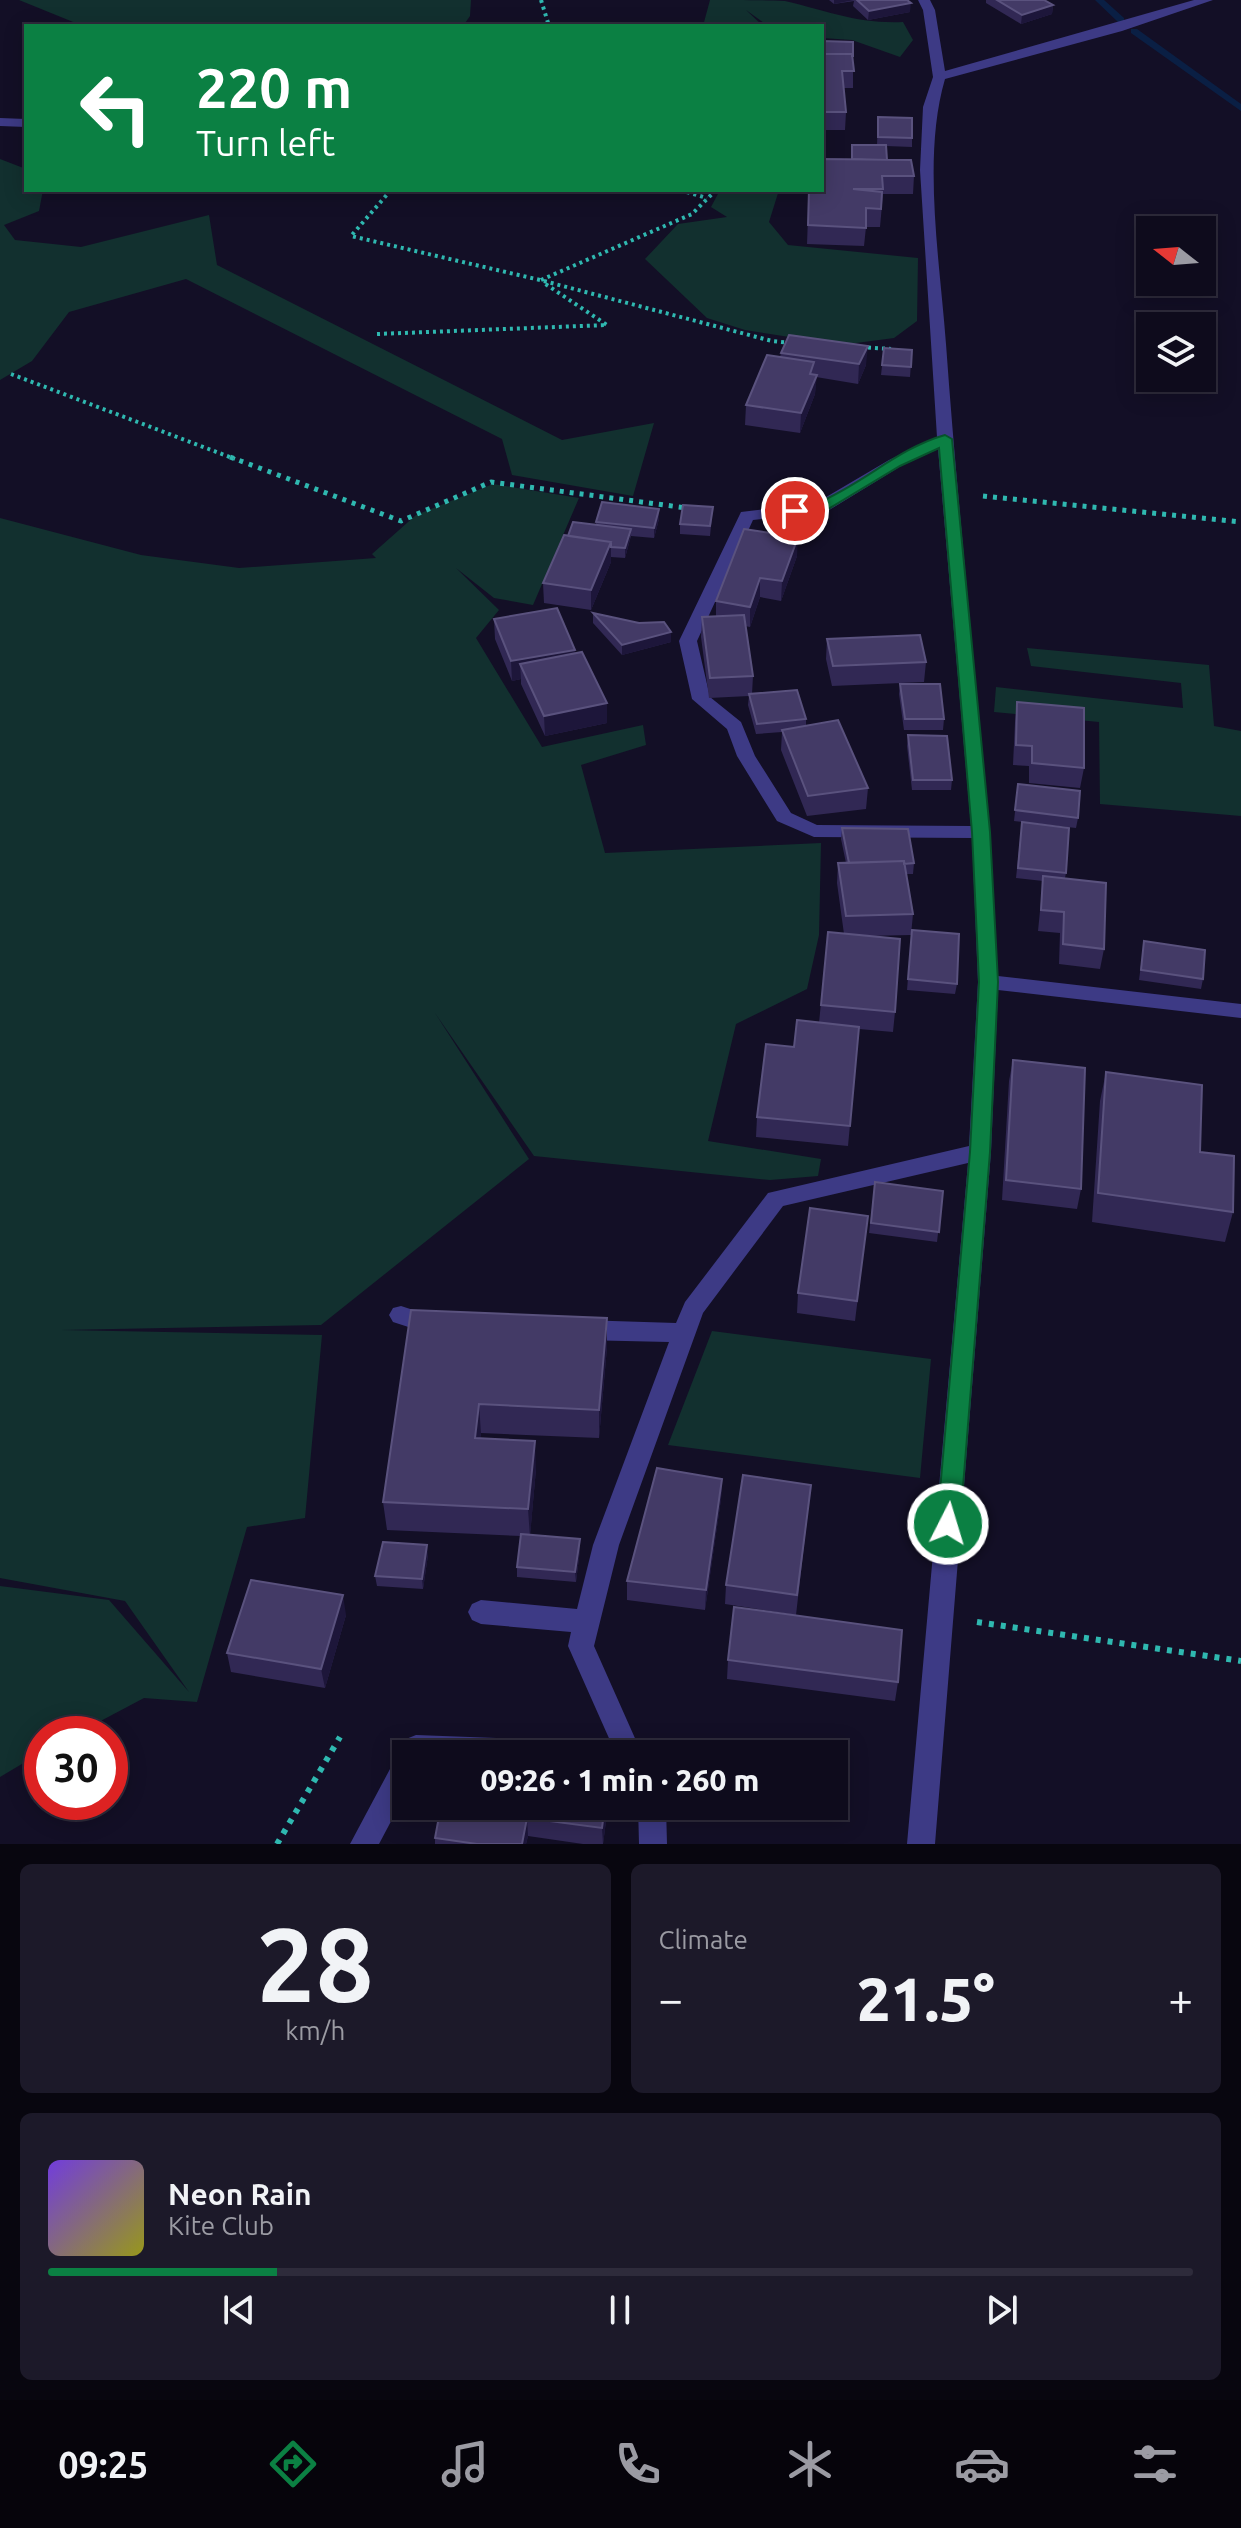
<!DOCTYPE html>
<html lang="en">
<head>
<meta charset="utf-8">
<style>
  :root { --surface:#0e0b1c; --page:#1c1929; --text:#f1f3f6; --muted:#9b9ba3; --line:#2e2b3b; --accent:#0b8043 }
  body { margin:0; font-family:Ubuntu,sans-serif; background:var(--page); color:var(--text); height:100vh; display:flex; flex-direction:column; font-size:30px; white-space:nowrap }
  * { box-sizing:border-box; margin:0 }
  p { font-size:26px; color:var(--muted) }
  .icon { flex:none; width:44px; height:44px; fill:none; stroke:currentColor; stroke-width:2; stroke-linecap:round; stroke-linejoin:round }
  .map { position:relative; height:1844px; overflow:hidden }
  .drawer { display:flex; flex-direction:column; gap:20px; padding:20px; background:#08060f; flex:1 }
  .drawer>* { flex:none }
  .hud { position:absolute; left:24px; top:24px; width:800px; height:168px; border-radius:0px; box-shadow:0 4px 20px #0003,0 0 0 2px var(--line); background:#0b8043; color:#fff; overflow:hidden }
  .needle { width:52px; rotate:287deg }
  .buttons { position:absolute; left:1136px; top:216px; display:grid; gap:16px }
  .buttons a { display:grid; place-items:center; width:80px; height:80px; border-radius:0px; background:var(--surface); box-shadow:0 4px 20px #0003,0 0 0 2px var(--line); font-size:40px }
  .speed { position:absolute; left:24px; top:1716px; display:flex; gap:16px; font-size:40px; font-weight:700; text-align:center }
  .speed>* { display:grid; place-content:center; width:104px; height:104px; border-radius:50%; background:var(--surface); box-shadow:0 4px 20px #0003,0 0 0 2px var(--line); line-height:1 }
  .speed .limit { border:12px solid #d22; background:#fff; color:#111 }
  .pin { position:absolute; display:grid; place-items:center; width:68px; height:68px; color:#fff; margin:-34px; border:4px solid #fff; border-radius:50%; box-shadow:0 2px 8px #0007 }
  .me { position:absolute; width:88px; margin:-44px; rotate:5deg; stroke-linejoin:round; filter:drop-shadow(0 0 6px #0008) }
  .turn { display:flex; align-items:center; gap:28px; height:168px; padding:0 40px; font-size:36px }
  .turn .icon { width:104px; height:104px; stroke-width:2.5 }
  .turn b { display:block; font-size:56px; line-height:68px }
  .big { font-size:60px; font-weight:800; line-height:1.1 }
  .drawer .tile { flex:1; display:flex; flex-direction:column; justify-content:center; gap:12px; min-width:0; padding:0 28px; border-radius:12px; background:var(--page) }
  .drawer .dial { align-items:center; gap:0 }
  .dial b { font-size:104px; line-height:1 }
  .song { display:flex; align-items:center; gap:24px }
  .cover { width:96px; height:96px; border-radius:12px; background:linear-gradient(135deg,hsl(260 70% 55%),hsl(60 70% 35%)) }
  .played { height:8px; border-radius:4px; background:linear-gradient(90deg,var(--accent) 20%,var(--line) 20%) }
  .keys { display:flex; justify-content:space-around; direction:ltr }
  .heat { display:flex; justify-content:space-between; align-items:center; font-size:44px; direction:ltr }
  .drawer .tiles { flex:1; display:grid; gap:20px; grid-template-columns:1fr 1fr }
  .tile:last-child { grid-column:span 2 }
  .trip { position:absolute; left:392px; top:1740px; width:456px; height:80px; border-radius:0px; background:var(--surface); box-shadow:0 4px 20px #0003,0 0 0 2px var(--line); font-weight:800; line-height:80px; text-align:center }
  .tab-bar { display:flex; height:128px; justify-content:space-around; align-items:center; background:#06040b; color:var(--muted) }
  .tab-bar .icon { width:56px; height:56px }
  .tab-bar .current { color:var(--accent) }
  .tab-bar b { font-size:36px; color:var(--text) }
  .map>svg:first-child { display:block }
</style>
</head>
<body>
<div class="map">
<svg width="1241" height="1844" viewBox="0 0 1241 1844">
  <rect width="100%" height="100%" fill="#130f26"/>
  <path fill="#12302f" d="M19,0H471L470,16L463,26H83Z
    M710,0C733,0 763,0 785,1C828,11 857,24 903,22L913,40L900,57L852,40L822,38V26H768L746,10L763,26H703Z
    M0,159L26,169V190H43L39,211L4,225L15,240L81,247L209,215L217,265L562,440L654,423L633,496L512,475L502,439L186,279L69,312L32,361L0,380Z
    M720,190H779L769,222L788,245L918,258L917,321L894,338L841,345L745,330L707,318L645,259L678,224L727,217L711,207Z
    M493,484L579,498L533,605L494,598L456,568L499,610L476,638L542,747L643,725L646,745L581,765L605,853L821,843L819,935L807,989L736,1024L708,1141L821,1159L818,1176L770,1180L534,1156L435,1013L529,1159L321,1325L62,1330L322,1335L305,1518L247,1527L197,1702L144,1698L76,1734H42V1752L0,1777V1586L109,1600L189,1692L125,1601L0,1578V518L141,555L239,568L376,558L372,554L416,515Z
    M1027,648L1209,665L1214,726L1241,731V816L1100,804L1099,722L994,712L996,687L1183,708L1181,683L1031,666Z
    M712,1331L931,1359L920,1478L668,1445Z"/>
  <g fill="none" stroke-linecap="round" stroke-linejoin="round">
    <path fill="#0a1f44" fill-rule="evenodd" d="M1095,0H1104L1124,18V22H1118Z
      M1131,29H1137L1241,104V111L1131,33Z"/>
    <path stroke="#2fb8b0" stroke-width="4" stroke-dasharray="3 4" stroke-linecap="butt" d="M541,0L549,26
      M391,190L351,236L540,280L772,341L791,343
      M680,190L707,198
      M541,280L692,214L716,190
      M377,334L607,325L544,283
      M861,347L891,349
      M11,374L235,459"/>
    <path stroke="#2fb8b0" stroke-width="5" stroke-dasharray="4 6" stroke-linecap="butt" d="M230,457L401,521L491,482L687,508
      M983,496L1241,522"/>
    <path stroke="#2fb8b0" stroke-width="6" stroke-dasharray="5 7" stroke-linecap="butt" d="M977,1622L1241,1661
      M277,1844L340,1737"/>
    <path fill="#3d3a85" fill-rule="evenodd" d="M918,0H930L935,10L945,71L1194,0H1213L1122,31L945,79C922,157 940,262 946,344C961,555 987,765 998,976L1241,1004V1018L998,990L991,1152L935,1844H907L968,1163L783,1206L703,1313L619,1545L594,1646L642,1754H616L568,1646L571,1632L481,1624L472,1620L468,1612L472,1604L481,1600L577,1609L593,1545L669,1342L581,1340L573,1337L569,1330L573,1323L581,1320L676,1323L685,1302L768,1193L969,1146L978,982L972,838L814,837L777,821L737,756L727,729L692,699L679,641L741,512L816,503L889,460L937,437L920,170L923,107L933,77L923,10ZM938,449L971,826L817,825L791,813L755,756L741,722L710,697L697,641L753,520L826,512L901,466Z
      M0,118L26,119V127L0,126Z
      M401,1306L441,1319L445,1326L441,1333L433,1335L393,1322L389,1315L393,1308Z
      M416,1735L572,1741L582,1745L585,1754H406V1793L379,1844H350L406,1739Z
      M638,1806H666L667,1844H639Z"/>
  </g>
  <path fill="#312854" d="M829,0H907L910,12L868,20L853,6L854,1L834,4Z
    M986,0H1044L1053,5L1052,14L1021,24L986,3Z
    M822,41L853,56V88H844L846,112L845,130H822Z
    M878,117L912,138V147L886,146L887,160L914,176L913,194H883L880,227H866L864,246L807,244L809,190H822L851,159L852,145H877Z
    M884,348L912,350L910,377L881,375Z
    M781,353L866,365L858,384L816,377L815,394L800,433L745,425L746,405L780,357Z
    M713,507L710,536L680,534V524Z
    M659,509V519L654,538L631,536L625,558L611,557V562L591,610L544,603L543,583L568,536L596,525V522Z
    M797,556L781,601L760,597L750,627L745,626L753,676L752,694L806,719V726L868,788L866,809L807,816L781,750L782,732L756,734L748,705L749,696L709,698L701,637L702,617L716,616V601Z
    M593,613L671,642L622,655L593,623Z
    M494,619L575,650V653L607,703V723L545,736L521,684V679L512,681L495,639Z
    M827,639L926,662L924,682L832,686L826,659Z
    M900,684L944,719L943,730H904L899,694Z
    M1017,702L1084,768L1080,788L1029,783V766L1013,765L1015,722Z
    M908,735L952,780L951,790H912L907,746Z
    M1018,784L1078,818L1076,828L1014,821Z
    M1022,822L1066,873L1065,878L1104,949L1100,969L1059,964L1060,933L1038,931L1043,881L1016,878Z
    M842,828L914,863L913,874H906L913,914L911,935L866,936L895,1012L893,1032L859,1029L848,1146L756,1137L757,1117L794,1047L819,1023L828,932L844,934L837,883L838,863H846L841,839Z
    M912,930L957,984L955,994L907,990Z
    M1144,941L1203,979L1201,989L1139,980Z
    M1013,1060L1081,1189L1077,1209L1002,1200L1009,1081Z
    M1106,1072L1233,1212L1225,1242L1092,1222L1100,1101Z
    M875,1182L943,1191L937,1242L869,1233Z
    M868,1216L855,1321L797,1313L798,1293Z
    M411,1310L607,1318V1347L599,1438L481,1433L480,1438L536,1469L530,1535L580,1549L576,1582L517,1577V1567L521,1536L387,1530L383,1502Z
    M722,1479L721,1499L705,1610L627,1600V1581Z
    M811,1485L796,1615L725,1604L726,1585Z
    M428,1555L423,1589L377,1586L375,1576Z
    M346,1615L325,1688L231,1672L227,1653Z
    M728,1660L898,1682L895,1701L727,1679Z
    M441,1806H608L603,1844H583L528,1836L526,1844H435V1838Z"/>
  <path fill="#1d163a" d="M834,0H854L834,4Z
    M911,3L910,12L868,20L869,11Z
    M1053,5L1052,14L1021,24L1022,15Z
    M868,346L866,365L858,384L859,364Z
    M817,375L815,394L800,433L801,413Z
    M659,509V519L654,538V528Z
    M631,529L630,539L625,558V548Z
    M798,537L797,556L781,601L782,581Z
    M611,542V562L591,610V590Z
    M760,578V597L750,627V607Z
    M671,632V642L622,655V645Z
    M575,650V670L520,664L521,679L512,681L511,661Z
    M607,703V723L545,736L544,716Z
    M607,1318V1347L599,1438V1410Z
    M479,1404L481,1433L477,1466L475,1438Z
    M535,1441L536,1469L530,1537L528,1509Z
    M722,1479L721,1499L705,1610L706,1590Z
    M580,1539V1549L576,1582L575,1572Z
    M427,1545L428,1555L423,1589L422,1579Z
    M343,1595L346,1615L325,1688L321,1669Z
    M605,1806H608L603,1844L602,1828Z
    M527,1818L528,1836L526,1844H522Z"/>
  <path fill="#433a66" stroke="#5a527e" stroke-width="2" d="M857,0H907L911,3L869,11Z
    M997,0H1044L1053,5L1022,15Z
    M822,41L853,42V56H852V54H822Z
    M822,54H852L854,71H842L846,112H822Z
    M878,117L912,118V138L878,137Z
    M852,145H886L887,160L852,159Z
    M822,159L911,160L914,176H882L883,189H853L882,192L881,209L866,208V228L808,225L809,190H822Z
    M789,335L868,346L859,364L781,353Z
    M884,348L912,350L911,367L882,365Z
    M767,355L814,362L810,374L817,375L801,413L746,405Z
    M602,502L659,509L654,528L596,522Z
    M683,505L713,507L710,526L680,524Z
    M573,522L631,529L625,548L611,547V542L568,536Z
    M744,529L798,537L782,581L760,578L750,607L716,601Z
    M564,535L611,542L591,590L543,583Z
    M557,608L575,650L511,661L494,619Z
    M593,613L639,623L664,622L671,632L622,645Z
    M744,615L753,676L710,678L702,617Z
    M920,635L926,662L833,666L827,639Z
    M582,652L607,703L544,716L520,664Z
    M900,684H940L944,719H905Z
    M797,690L806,719L757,724L749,694Z
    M1017,702L1084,708V768L1032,763V746L1016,745Z
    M838,720L868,788L808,796L782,730Z
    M908,735L947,736L952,780H913Z
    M1018,784L1080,791L1078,818L1015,810Z
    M1022,822L1069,828L1066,873L1018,868Z
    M842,828L908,829L914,863L904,864V861L849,863Z
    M904,861L913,914L846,916L838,863Z
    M1043,876L1106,883L1104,949L1063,944L1064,912L1041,910Z
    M912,930L959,934L957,984L908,979Z
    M828,932L900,939L895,1012L821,1005Z
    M1144,941L1205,950L1203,979L1141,970Z
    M797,1020L859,1027L850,1126L757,1117L766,1044L794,1047Z
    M1013,1060L1085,1068L1081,1189L1006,1180Z
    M1106,1072L1202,1085L1200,1152L1234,1156L1233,1212L1098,1193Z
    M875,1182L943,1191L939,1232L871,1223Z
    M810,1208L868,1216L857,1301L798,1293Z
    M411,1310L607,1318L599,1410L479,1404L475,1438L535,1441L528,1509L383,1502Z
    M657,1468L722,1479L706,1590L627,1581Z
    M743,1475L811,1485L797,1595L726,1585Z
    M521,1534L580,1539L575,1572L517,1567Z
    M383,1542L427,1545L422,1579L375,1576Z
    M251,1580L343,1595L321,1669L227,1653Z
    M734,1607L902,1630L898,1682L728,1660Z
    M508,1744L584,1754H506Z
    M441,1806H605L602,1828L527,1818L522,1844H477L435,1838Z"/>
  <path fill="#0b8043" stroke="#07532c" stroke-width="2" d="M945,435L952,439L990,832L998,982L990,1152L960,1524L956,1531L948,1533L940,1531L937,1524L970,1152L979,982L972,832L939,448L900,466L825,511L795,516L788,511C796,504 807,507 817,503C862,485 898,448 945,435Z"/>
</svg>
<div class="buttons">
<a><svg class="needle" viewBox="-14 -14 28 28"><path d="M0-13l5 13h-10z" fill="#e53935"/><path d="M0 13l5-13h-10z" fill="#9b9ba3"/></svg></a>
<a><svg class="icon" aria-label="layers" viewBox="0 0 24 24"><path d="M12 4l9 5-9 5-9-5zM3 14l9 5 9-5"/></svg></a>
</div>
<div class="speed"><div class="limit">30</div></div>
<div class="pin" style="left:795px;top:511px;background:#d93025"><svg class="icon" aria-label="arrive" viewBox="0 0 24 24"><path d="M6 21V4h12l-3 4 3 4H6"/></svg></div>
<svg class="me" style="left:948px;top:1524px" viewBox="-20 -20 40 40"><circle r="17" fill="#0b8043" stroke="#fff" stroke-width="3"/><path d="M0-11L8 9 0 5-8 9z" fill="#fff"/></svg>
<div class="trip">09:26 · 1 min · 260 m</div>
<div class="hud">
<div class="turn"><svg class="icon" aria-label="left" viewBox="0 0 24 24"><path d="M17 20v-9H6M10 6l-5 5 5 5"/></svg><div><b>220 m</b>Turn left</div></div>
</div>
</div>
<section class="drawer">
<div class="tiles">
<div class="tile dial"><b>28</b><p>km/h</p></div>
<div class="tile"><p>Climate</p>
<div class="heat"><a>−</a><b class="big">21.5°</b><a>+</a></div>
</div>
<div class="tile">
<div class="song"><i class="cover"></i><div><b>Neon Rain</b><p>Kite Club</p></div></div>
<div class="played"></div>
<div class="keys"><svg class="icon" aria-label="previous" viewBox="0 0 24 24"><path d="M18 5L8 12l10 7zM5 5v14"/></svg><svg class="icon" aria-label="pause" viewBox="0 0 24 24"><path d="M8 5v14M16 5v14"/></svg><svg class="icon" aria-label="next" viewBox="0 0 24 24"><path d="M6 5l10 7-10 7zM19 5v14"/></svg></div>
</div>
</div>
</section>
<nav class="tab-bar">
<b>09:25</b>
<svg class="icon current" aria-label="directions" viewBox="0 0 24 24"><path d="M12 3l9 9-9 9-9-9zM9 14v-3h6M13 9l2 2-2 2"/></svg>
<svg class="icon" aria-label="music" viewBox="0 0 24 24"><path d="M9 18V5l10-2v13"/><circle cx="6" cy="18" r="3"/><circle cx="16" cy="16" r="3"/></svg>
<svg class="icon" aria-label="phone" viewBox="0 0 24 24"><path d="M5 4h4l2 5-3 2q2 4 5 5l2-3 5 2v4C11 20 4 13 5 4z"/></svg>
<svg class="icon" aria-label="climate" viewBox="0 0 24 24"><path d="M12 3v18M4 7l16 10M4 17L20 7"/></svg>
<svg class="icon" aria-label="car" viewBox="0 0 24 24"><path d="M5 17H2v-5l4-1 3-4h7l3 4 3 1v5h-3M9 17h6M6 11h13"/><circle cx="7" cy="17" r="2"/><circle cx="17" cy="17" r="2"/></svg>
<svg class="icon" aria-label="filters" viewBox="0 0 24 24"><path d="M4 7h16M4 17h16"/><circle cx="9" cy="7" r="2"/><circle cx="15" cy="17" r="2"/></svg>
</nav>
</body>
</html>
